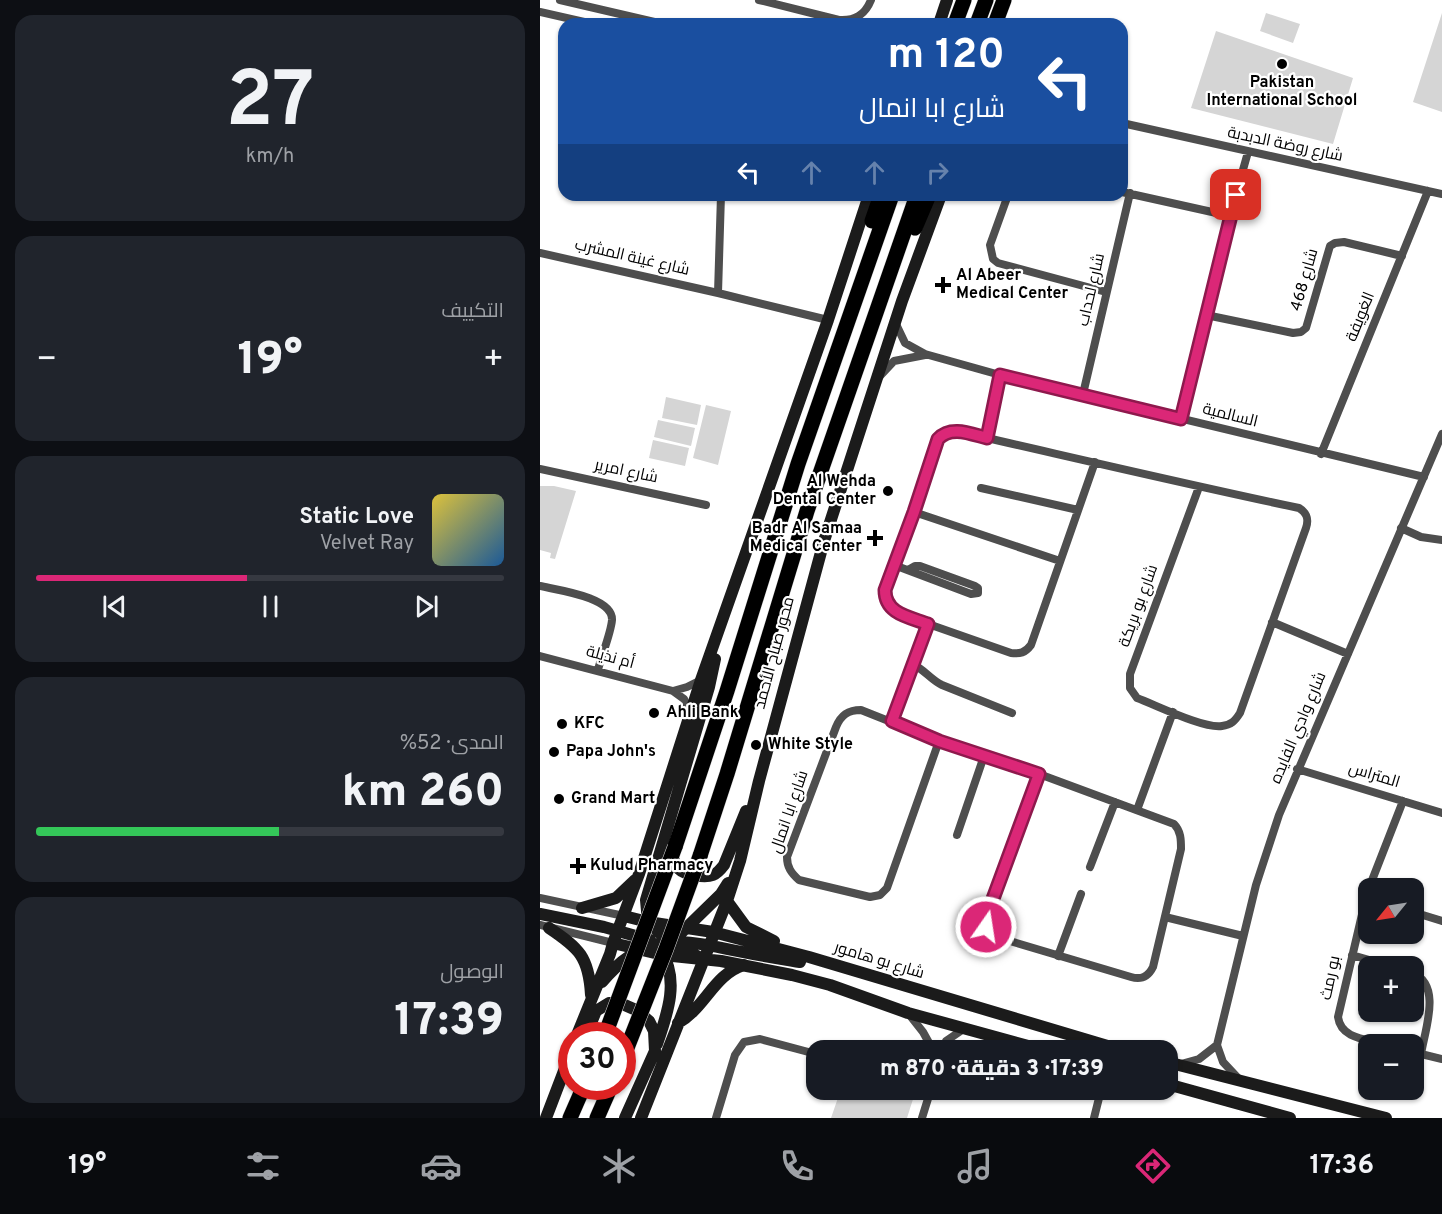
<!DOCTYPE html>
<html lang="ar">
<head>
<meta charset="utf-8">
<style>
  :root { --surface:#171b24; --page:#20242c; --text:#f1f3f6; --muted:#9ea1a6; --line:#363941; --accent:#db2777 }
  body { margin:0; font-family:Overpass,Cairo,sans-serif; background:var(--page); color:var(--text); direction:rtl; height:100vh; display:flex; flex-direction:column; font-size:22px; white-space:nowrap }
  * { box-sizing:border-box; margin:0 }
  p { font-size:20px; color:var(--muted) }
  .icon { flex:none; width:33px; height:33px; fill:none; stroke:currentColor; stroke-width:2; stroke-linecap:round; stroke-linejoin:round }
  .map { position:relative; flex:1; overflow:hidden; direction:ltr }
  .panel { display:flex; flex-direction:column; gap:15px; padding:15px; background:#0d0f14; width:540px }
  .panel>* { flex:none }
  .guide { position:absolute; left:18px; top:18px; width:570px; height:183px; border-radius:18px; box-shadow:0 2px 4px #0004; direction:rtl; background:#1a4fa0; color:#fff; overflow:hidden }
  .needle { width:39px; rotate:240deg }
  .controls { position:absolute; left:818px; top:878px; display:grid; gap:12px }
  .controls a { display:grid; place-items:center; width:66px; height:66px; border-radius:12px; background:var(--surface); box-shadow:0 2px 4px #0004; font-size:30px }
  .speed { position:absolute; left:18px; top:1022px; display:flex; gap:12px; font-size:30px; font-weight:700; text-align:center }
  .speed>* { display:grid; place-content:center; width:78px; height:78px; border-radius:50%; background:var(--surface); box-shadow:0 2px 4px #0004; line-height:1 }
  .speed .limit { border:9px solid #d22; background:#fff; color:#111 }
  .pin { position:absolute; display:grid; place-items:center; width:51px; height:51px; color:#fff; margin:-26px; border-radius:12px; box-shadow:0 3px 9px #0006 }
  .me { position:absolute; width:66px; margin:-33px; rotate:13deg; stroke-linejoin:round; filter:drop-shadow(0 0 4px #0008) }
  .turn { display:flex; align-items:center; gap:21px; height:126px; padding:0 24px; font-size:27px }
  .turn .icon { width:78px; height:78px; stroke-width:2.5 }
  .turn b { display:block; font-size:42px; line-height:51px }
  .lanes { display:flex; align-items:center; height:57px; padding:0 24px; background:#0003; justify-content:center; gap:30px; direction:ltr }
  .lanes .off { opacity:.35 }
  .big { font-size:45px; font-weight:800; line-height:1.1 }
  .panel .tile { flex:1; display:flex; flex-direction:column; justify-content:center; gap:9px; min-width:0; padding:0 21px; border-radius:18px; background:var(--page) }
  .panel .dial { align-items:center; gap:0 }
  .dial b { font-size:78px; line-height:1 }
  .song { display:flex; align-items:center; gap:18px }
  .cover { width:72px; height:72px; border-radius:9px; background:linear-gradient(135deg,hsl(50 70% 55%),hsl(210 70% 35%)) }
  .played { height:6px; border-radius:3px; background:linear-gradient(90deg,var(--accent) 45%,var(--line) 45%) }
  .keys { display:flex; justify-content:space-around; direction:ltr }
  .heat { display:flex; justify-content:space-between; align-items:center; font-size:33px; direction:ltr }
  .charge { height:9px; border-radius:4px; background:linear-gradient(90deg,#34c759 52%,var(--line) 0) }
  .trip { position:absolute; left:266px; top:1040px; width:372px; height:60px; border-radius:18px; background:var(--surface); box-shadow:0 2px 4px #0004; font-weight:800; line-height:60px; text-align:center; direction:rtl }
  .dock { display:flex; height:96px; justify-content:space-around; align-items:center; background:#090b0e; color:var(--muted) }
  .dock .icon { width:42px; height:42px }
  .dock .selected { color:var(--accent) }
  .dock b { font-size:27px; color:var(--text) }
  main { display:flex; flex:1; min-height:0 }
  .map>svg:first-child { display:block }
</style>
</head>
<body>
<main>
<div class="map">
<svg width="902" height="1118" viewBox="0 0 902 1118">
  <rect width="100%" height="100%" fill="#fff"/>
  <path fill="#d5d5d5" d="M726,13L760,24L753,43L720,31Z
    M902,13V112L873,102Z
    M676,31L813,78L793,144L651,108Z
    M126,397L161,405L157,425L122,418Z
    M166,405L191,411L178,465L153,458Z
    M118,420L155,428L151,446L114,437Z
    M113,440L149,448L145,466L109,458Z
    M0,486H14L36,491L15,559L10,558L11,553L0,550Z
    M301,1089H355L374,1096L367,1118H291Z"/>
  <g fill="none" stroke-linecap="round" stroke-linejoin="round">
    <defs>
      <path id="highway" d="M415,24L424,0
        M437,24L446,0
        M455,24L464,0
        M332,221L341,195
        M375,228L389,195
        M135,847L187,691L258,464L352,195
        M160,856L187,774L267,511L377,195
        M30,1118L44,1086
        M57,1118L71,1086"/>
    </defs>
    <use href="#highway" stroke="#dbdbdb" stroke-width="16"/>
    <path stroke="#4e4e4e" stroke-width="8" d="M20,0L123,24
      M219,0L299,20C315,21 325,15 331,0
      M0,12L53,24
      M582,123L902,194
      M582,192L690,216
      M468,195L450,245L453,259L458,263L566,292
      M0,253L178,293L288,320
      M178,293L181,195
      M666,315L753,333L761,332L766,328L790,246L795,243L804,242L862,256
      M355,322L365,343L385,354L460,375L884,477
      M339,377L354,361L385,355
      M543,394L590,193
      M641,419L690,216L708,152
      M447,438L460,375
      M781,454L888,191
      M555,462L491,645C485,653 480,654 471,653L354,612C347,606 345,600 345,590L374,512L398,439L406,433L416,431C531,457 645,484 759,508C767,513 769,519 766,528L700,713C695,721 691,725 682,726C664,729 616,705 597,698L590,688V674L659,487
      M0,469L166,505
      M441,488L538,510
      M374,512L520,561
      M861,528L881,537L902,540
      M354,565L431,594L438,593V588L435,586L380,566H375L368,570
      M0,586C17,590 73,597 72,620C71,633 61,657 58,670
      M732,622L808,654
      M0,656L133,691L144,699L151,714
      M372,664C384,669 391,680 402,685L472,713
      M133,691L147,687L161,680
      M352,721L388,624
      M399,741L347,888L340,895L330,897L259,880C251,873 247,867 247,857L296,727C301,715 308,710 321,710L399,741L499,774L634,824C641,831 641,840 641,849L613,967C608,977 601,980 591,977L453,936C446,930 445,923 447,915L499,774
      M757,769L902,813
      M597,810L633,712
      M417,835L444,756
      M550,867L575,802
      M829,888L863,801
      M828,889L798,1017C801,1039 826,1039 845,1044
      M0,898L84,916
      M873,912L902,921
      M625,917L703,936
      M0,925L73,943
      M812,955L850,966
      M518,956L541,894
      M873,973C902,986 885,1029 881,1054
      M368,1013L383,1032L393,1050
      M402,1050L406,1041L425,1028
      M873,1052L902,1059
      M641,1064L659,1059L677,1045
      M698,1078L683,1062L677,1045L716,885L739,815L902,434
      M176,1118L195,1055L204,1042L220,1039L276,1054
      M382,1118L391,1089
      M554,1118L559,1098L566,1089"/>
    <path stroke="#1b1b1b" stroke-width="12" d="M399,24L407,0
      M131,851C133,858 134,864 139,869C145,875 165,878 173,875C178,873 181,869 184,865L206,811
      M187,901L206,927L234,941
      M42,908L76,898L95,880
      M0,914L64,927L110,940
      M84,916L108,922L173,932L269,957L581,1050
      M9,928C39,948 49,957 51,995
      M142,932L181,894L188,883
      M73,943L123,955L181,961L252,975L290,985L368,1013L503,1050
      M157,956L127,940L108,922L106,900L169,687L175,659
      M62,982C100,936 133,937 187,949C211,954 236,958 260,962
      M138,1023C165,1008 174,974 204,965
      M37,1035L70,954L73,943L99,874L161,680L288,320L329,195
      M46,1035L56,1011L69,1003H80L96,1010L109,1021L114,1031L115,1051L85,1118
      M117,1044C127,1015 140,980 121,951
      M627,1062L846,1118
      M627,1084L750,1118
      M6,1118L32,1050
      M101,1118L187,901L200,861L219,781L284,541L362,301L401,195"/>
    <use href="#highway" stroke="#000" stroke-width="15"/>
    <defs>
      <path id="highway-bridge" d="M65,1035L135,847
        M83,1058L126,949L160,856"/>
    </defs>
    <use href="#highway-bridge" stroke="#dbdbdb" stroke-width="16" stroke-linecap="butt"/>
    <use href="#highway-bridge" stroke="#000" stroke-width="15"/>
  </g>
  <g fill="none" stroke-linecap="round" stroke-linejoin="round">
    <defs>
      <path id="route" d="M446,927L447,915L499,774L399,741L352,721L388,624C369,617 345,614 345,590L374,512L398,439C411,425 431,434 447,438L460,375L641,419L696,195"/>
    </defs>
    <use href="#route" stroke="#8e194d" stroke-width="15"/>
    <use href="#route" stroke="#db2777" stroke-width="10"/>
  </g>
  <g fill="#000" stroke="#fff" stroke-width="2">
    <circle cx="742" cy="64" r="6"/>
    <path d="M400 276h6v6h6v6h-6v6h-6v-6h-6v-6h6z"/>
    <circle cx="348" cy="491" r="6"/>
    <path d="M332 529h6v6h6v6h-6v6h-6v-6h-6v-6h6z"/>
    <circle cx="114" cy="713" r="6"/>
    <circle cx="22" cy="724" r="6"/>
    <circle cx="216" cy="745" r="6"/>
    <circle cx="14" cy="752" r="6"/>
    <circle cx="19" cy="799" r="6"/>
    <path d="M35 857h6v6h6v6h-6v6h-6v-6h-6v-6h6z"/>
  </g>
  <g text-anchor="middle" dominant-baseline="central" stroke-width="4.5" stroke-linejoin="round" paint-order="stroke">
    <g font-size="16" font-weight="bold" fill="#000" stroke="#fff" text-anchor="start">
      <text x="742" y="83" text-anchor="middle">Pakistan<tspan x="742" dy="18">International School</tspan></text>
      <text x="416" y="276">Al Abeer<tspan x="416" dy="18">Medical Center</tspan></text>
      <text x="336" y="482" text-anchor="end">Al Wehda<tspan x="336" dy="18">Dental Center</tspan></text>
      <text x="322" y="529" text-anchor="end">Badr Al Samaa<tspan x="322" dy="18">Medical Center</tspan></text>
      <text x="126" y="713">Ahli Bank</text>
      <text x="34" y="724">KFC</text>
      <text x="228" y="745">White Style</text>
      <text x="26" y="752">Papa John's</text>
      <text x="31" y="799">Grand Mart</text>
      <text x="50" y="866">Kulud Pharmacy</text>
    </g>
    <g font-size="16" fill="#000" stroke="#fff">
      <text transform="translate(745 145) rotate(12)">شارع روضة الدبدبة</text>
      <text transform="translate(92 258) rotate(13)">شارع غينة المشرب</text>
      <text transform="translate(765 280) rotate(-74)">شارع 468</text>
      <text transform="translate(552 290) rotate(-77)">شارع لحداب</text>
      <text transform="translate(821 317) rotate(-68)">الغويفة</text>
      <text transform="translate(690 416) rotate(14)">السالمية</text>
      <text transform="translate(86 472) rotate(12)">شارع امرير</text>
      <text transform="translate(599 606) rotate(-70)">شارع بو بريكة</text>
      <text transform="translate(235 653) rotate(-75)">محور صباح الأحمد</text>
      <text transform="translate(70 658) rotate(15)">أم نذيلة</text>
      <text transform="translate(759 728) rotate(-67)">شارع وادي الفايده</text>
      <text transform="translate(834 776) rotate(17)">المتراس</text>
      <text transform="translate(250 812) rotate(-71)">شارع ابا انمال</text>
      <text transform="translate(339 961) rotate(17)">شارع بو هامور</text>
      <text transform="translate(791 978) rotate(-78)">بو رمث</text>
    </g>
  </g>
</svg>
<div class="controls">
<a><svg class="needle" viewBox="-14 -14 28 28"><path d="M0-13l5 13h-10z" fill="#e53935"/><path d="M0 13l5-13h-10z" fill="#9ea1a6"/></svg></a>
<a>+</a>
<a>−</a>
</div>
<div class="speed"><div class="limit">30</div></div>
<div class="pin" style="left:696px;top:195px;background:#d93025"><svg class="icon" aria-label="arrive" viewBox="0 0 24 24"><path d="M6 21V4h12l-3 4 3 4H6"/></svg></div>
<svg class="me" style="left:446px;top:927px" viewBox="-20 -20 40 40"><circle r="17" fill="#db2777" stroke="#fff" stroke-width="3"/><path d="M0-11L8 9 0 5-8 9z" fill="#fff"/></svg>
<div class="trip">17:39 · 3 دقيقة · 870 m</div>
<div class="guide">
<div class="turn"><svg class="icon" aria-label="left" viewBox="0 0 24 24"><path d="M17 20v-9H6M10 6l-5 5 5 5"/></svg><div><b>120 m</b>شارع ابا انمال</div></div>
<div class="lanes"><svg class="icon" aria-label="left" viewBox="0 0 24 24"><path d="M17 20v-9H6M10 6l-5 5 5 5"/></svg><svg class="icon off" aria-label="ahead" viewBox="0 0 24 24"><path d="M12 20V5M6 11l6-6 6 6"/></svg><svg class="icon off" aria-label="ahead" viewBox="0 0 24 24"><path d="M12 20V5M6 11l6-6 6 6"/></svg><svg class="icon off" aria-label="right" viewBox="0 0 24 24"><path d="M7 20v-9h11M14 6l5 5-5 5"/></svg></div>
</div>
</div>
<section class="panel">
<div class="tile dial"><b>27</b><p>km/h</p></div>
<div class="tile"><p>التكييف</p>
<div class="heat"><a>−</a><b class="big">19°</b><a>+</a></div>
</div>
<div class="tile">
<div class="song"><i class="cover"></i><div><b>Static Love</b><p>Velvet Ray</p></div></div>
<div class="played"></div>
<div class="keys"><svg class="icon" aria-label="previous" viewBox="0 0 24 24"><path d="M18 5L8 12l10 7zM5 5v14"/></svg><svg class="icon" aria-label="pause" viewBox="0 0 24 24"><path d="M8 5v14M16 5v14"/></svg><svg class="icon" aria-label="next" viewBox="0 0 24 24"><path d="M6 5l10 7-10 7zM19 5v14"/></svg></div>
</div>
<div class="tile"><p>المدى · 52%</p><b class="big">260 km</b><div class="charge"></div></div>
<div class="tile"><p>الوصول</p><b class="big">17:39</b></div>
</section>
</main>
<nav class="dock">
<b>17:36</b>
<svg class="icon selected" aria-label="directions" viewBox="0 0 24 24"><path d="M12 3l9 9-9 9-9-9zM9 14v-3h6M13 9l2 2-2 2"/></svg>
<svg class="icon" aria-label="music" viewBox="0 0 24 24"><path d="M9 18V5l10-2v13"/><circle cx="6" cy="18" r="3"/><circle cx="16" cy="16" r="3"/></svg>
<svg class="icon" aria-label="phone" viewBox="0 0 24 24"><path d="M5 4h4l2 5-3 2q2 4 5 5l2-3 5 2v4C11 20 4 13 5 4z"/></svg>
<svg class="icon" aria-label="climate" viewBox="0 0 24 24"><path d="M12 3v18M4 7l16 10M4 17L20 7"/></svg>
<svg class="icon" aria-label="car" viewBox="0 0 24 24"><path d="M5 17H2v-5l4-1 3-4h7l3 4 3 1v5h-3M9 17h6M6 11h13"/><circle cx="7" cy="17" r="2"/><circle cx="17" cy="17" r="2"/></svg>
<svg class="icon" aria-label="filters" viewBox="0 0 24 24"><path d="M4 7h16M4 17h16"/><circle cx="9" cy="7" r="2"/><circle cx="15" cy="17" r="2"/></svg>
<b>19°</b>
</nav>
</body>
</html>
